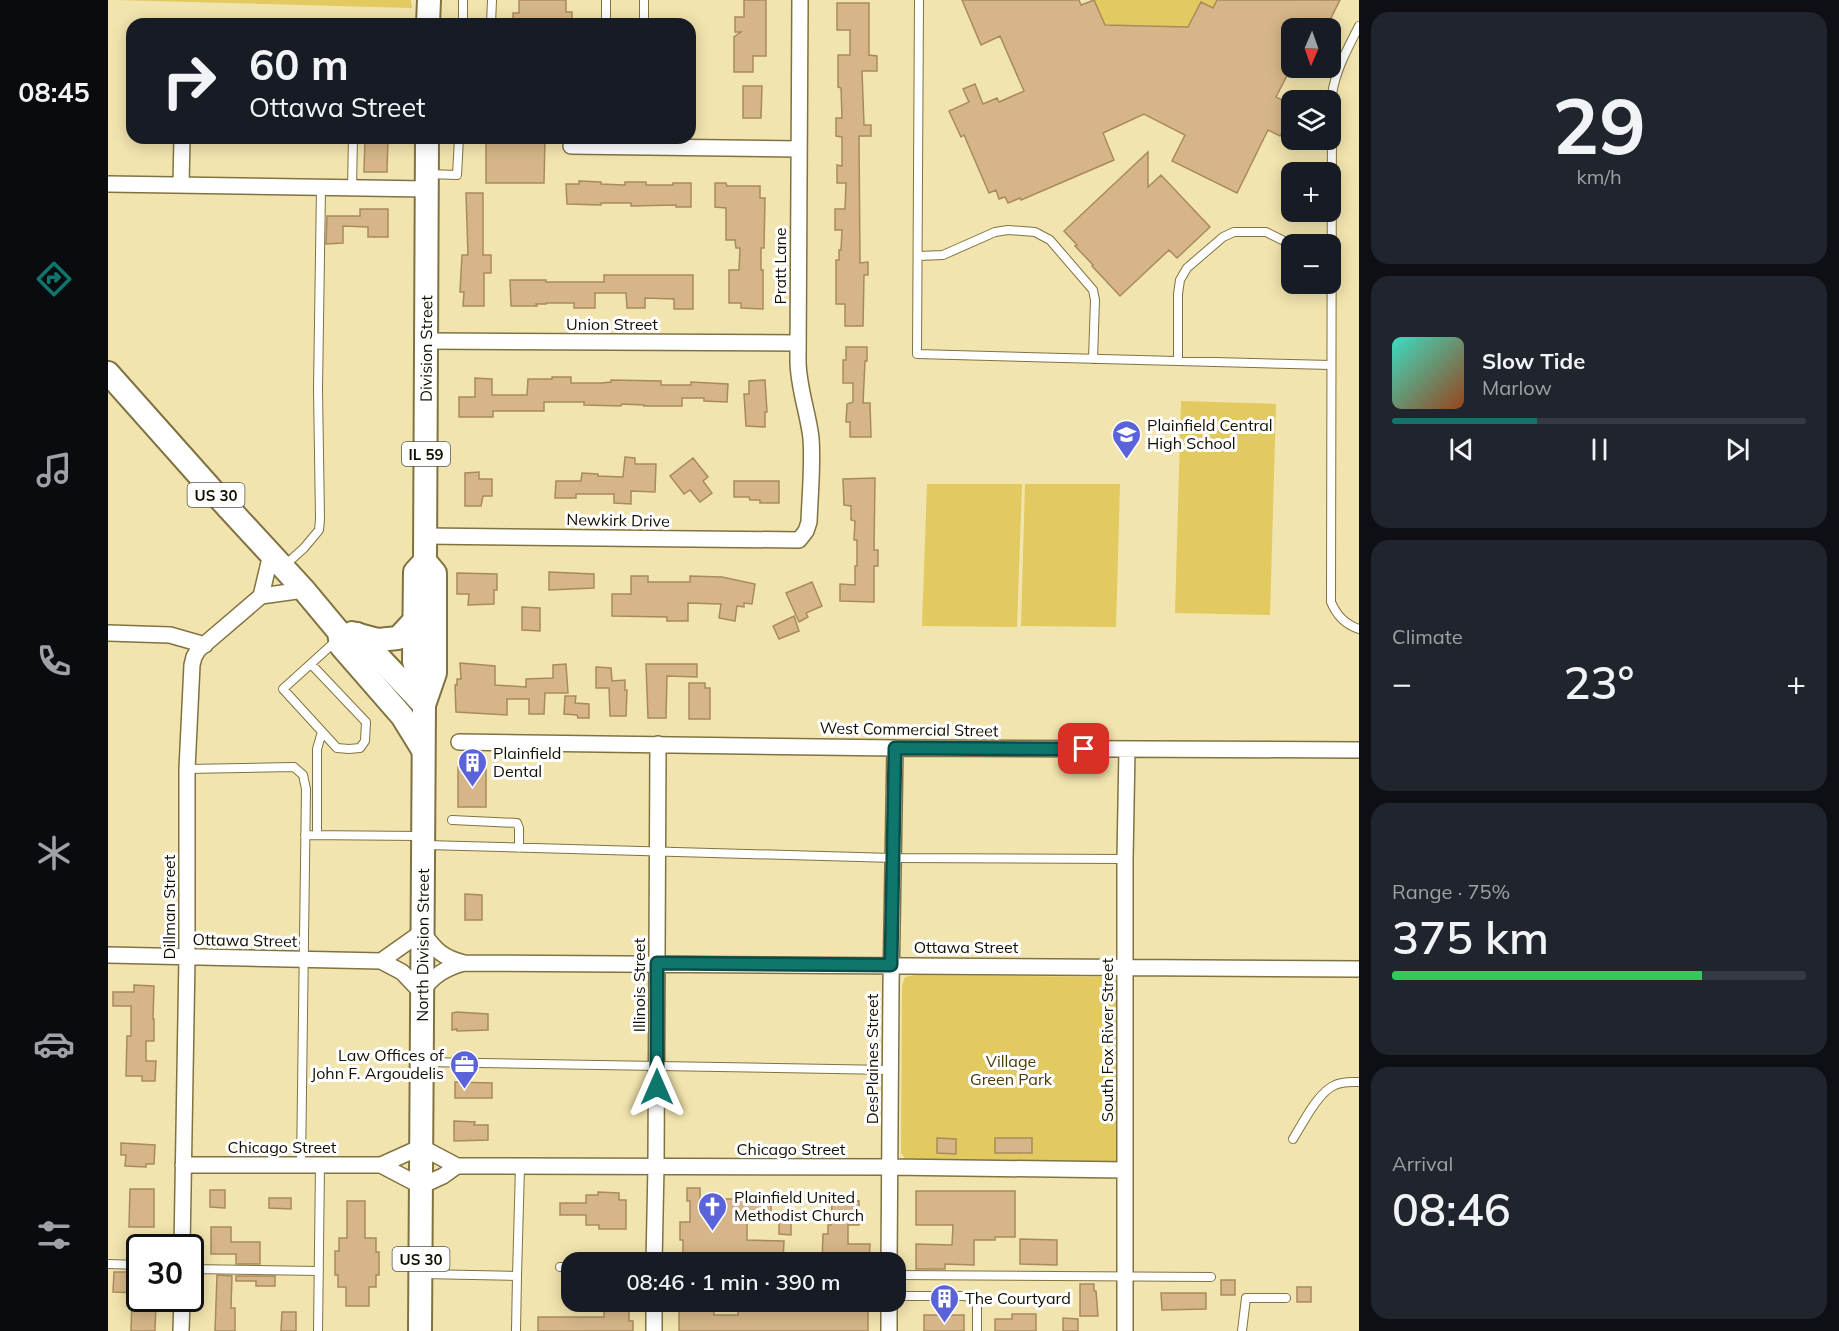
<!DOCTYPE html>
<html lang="en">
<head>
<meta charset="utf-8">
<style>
  :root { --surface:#171b24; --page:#20242c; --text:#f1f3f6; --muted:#9ea1a6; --line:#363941; --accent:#0f766e }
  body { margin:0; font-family:Mulish,sans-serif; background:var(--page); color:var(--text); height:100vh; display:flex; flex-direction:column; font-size:22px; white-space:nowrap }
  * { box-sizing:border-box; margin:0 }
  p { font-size:20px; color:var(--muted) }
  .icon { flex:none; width:33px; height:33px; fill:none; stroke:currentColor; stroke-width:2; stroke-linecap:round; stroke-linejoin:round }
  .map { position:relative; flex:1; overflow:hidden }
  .sheet { display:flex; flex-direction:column; gap:12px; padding:12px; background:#0d0f14; width:480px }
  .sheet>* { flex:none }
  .hud { position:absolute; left:18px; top:18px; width:570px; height:126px; border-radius:18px; box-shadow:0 3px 15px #0003; background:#171b24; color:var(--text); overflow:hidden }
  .needle { width:39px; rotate:182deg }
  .buttons { position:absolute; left:1173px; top:18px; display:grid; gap:12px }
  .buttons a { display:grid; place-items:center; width:60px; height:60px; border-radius:12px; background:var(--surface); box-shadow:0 3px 15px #0003; font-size:30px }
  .speed { position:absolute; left:18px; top:1234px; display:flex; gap:12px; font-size:30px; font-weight:700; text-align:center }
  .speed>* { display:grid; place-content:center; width:78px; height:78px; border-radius:50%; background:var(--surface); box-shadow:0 3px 15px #0003; line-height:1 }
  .speed .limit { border:3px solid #111; border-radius:9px; background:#fff; color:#111 }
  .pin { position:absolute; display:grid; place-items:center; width:51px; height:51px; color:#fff; margin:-26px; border-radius:12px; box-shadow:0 3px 9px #0006 }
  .me { position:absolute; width:66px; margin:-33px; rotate:0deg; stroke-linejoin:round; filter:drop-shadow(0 0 4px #0008) }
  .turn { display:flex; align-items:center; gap:21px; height:126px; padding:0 24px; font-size:27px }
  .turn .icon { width:78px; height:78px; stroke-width:2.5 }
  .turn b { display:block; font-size:42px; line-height:51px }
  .big { font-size:45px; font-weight:600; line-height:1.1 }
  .sheet .widget { flex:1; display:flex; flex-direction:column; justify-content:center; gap:9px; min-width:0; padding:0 21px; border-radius:18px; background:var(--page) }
  .sheet .dial { align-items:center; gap:0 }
  .dial b { font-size:78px; line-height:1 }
  .song { display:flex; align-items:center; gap:18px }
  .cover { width:72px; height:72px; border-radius:9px; background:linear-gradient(135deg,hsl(170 70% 55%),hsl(20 70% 35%)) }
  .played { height:6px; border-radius:3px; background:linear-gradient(90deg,var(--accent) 35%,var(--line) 35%) }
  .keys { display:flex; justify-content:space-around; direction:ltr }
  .heat { display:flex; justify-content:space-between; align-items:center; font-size:33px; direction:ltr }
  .charge { height:9px; border-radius:4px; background:linear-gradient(90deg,#34c759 75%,var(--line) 0) }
  .trip { position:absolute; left:453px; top:1252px; width:345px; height:60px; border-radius:18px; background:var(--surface); box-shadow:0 3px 15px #0003; font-weight:600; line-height:60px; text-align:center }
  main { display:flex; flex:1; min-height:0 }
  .tabs { display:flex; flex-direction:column; width:108px; justify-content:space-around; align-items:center; background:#090b0e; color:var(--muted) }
  .tabs .icon { width:42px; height:42px }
  .tabs .selected { color:var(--accent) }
  .tabs b { font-size:27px; color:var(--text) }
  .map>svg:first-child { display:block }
</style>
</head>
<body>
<main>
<nav class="tabs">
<b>08:45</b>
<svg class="icon selected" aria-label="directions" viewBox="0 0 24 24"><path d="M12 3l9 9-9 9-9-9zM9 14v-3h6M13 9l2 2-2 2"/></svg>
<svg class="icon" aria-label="music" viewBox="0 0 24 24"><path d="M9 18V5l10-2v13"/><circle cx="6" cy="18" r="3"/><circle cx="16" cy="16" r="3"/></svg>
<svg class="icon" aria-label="phone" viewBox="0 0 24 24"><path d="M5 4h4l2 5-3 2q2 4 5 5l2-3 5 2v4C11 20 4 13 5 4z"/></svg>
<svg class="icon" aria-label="climate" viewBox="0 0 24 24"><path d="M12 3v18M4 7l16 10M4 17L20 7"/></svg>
<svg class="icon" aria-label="car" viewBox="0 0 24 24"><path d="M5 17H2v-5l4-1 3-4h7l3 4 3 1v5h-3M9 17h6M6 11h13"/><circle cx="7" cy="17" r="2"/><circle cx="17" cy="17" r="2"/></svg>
<svg class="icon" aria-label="filters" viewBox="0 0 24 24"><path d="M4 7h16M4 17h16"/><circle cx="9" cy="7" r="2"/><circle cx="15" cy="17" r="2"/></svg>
</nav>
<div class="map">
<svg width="1251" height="1331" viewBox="0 0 1251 1331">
  <rect width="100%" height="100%" fill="#f2e4ae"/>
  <path fill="#e2c960" d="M7,0H303L304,8Z
    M986,0H1109L1105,8L1093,2L1076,36L1066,27L1033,25V26L1001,34Z
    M1073,401L1168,404L1162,615L1067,613Z
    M819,484H914L909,627L814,626Z
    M917,484H1012L1008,627L913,626Z
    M807,975L1002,977L1011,981V1154L1009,1162L1005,1164L798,1160L793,1153L794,986L797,977Z"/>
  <path fill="#d6b688" stroke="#a98a5d" stroke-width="1.5" d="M411,0H458V12H464V24H405V13H411Z
    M636,0H658V56H645V72H626V37L633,32H627V17H636Z
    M854,0H971L973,5L986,0L997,25L1080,27L1093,2L1105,8L1109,0H1232L1218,28H1184V66L1168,97L1182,104L1179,108L1184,112L1172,136L1160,130L1129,193L1064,161L1077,135L1036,114L995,133L1006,160L913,200L912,198L900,203L897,197L891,199L888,190L881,193L856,135L853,137L841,111L861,102L855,89L867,84L875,104L889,98L891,102L916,91L892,36L873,45Z
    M729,3H761V55L769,56V71H754L756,125H763V136H751L752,263L760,262V275H756L755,326H737V304H728V260H731V250H733L734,230H727V209H737L738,183H729V165L734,166V137L728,136V118H734L733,88L730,87V55H742V30H729Z
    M635,86H654L653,118H635Z
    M257,138H280L279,172H256Z
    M378,138H437L436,183H378Z
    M1040,152V187L1053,175L1102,227L1069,258L1061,250L1012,296L984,266L985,265L967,246L969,245L956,231Z
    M471,181L493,182V184L517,185V182H538V185H565V183H583V207H568V205L523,206V203H493V205L459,204L458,184H471Z
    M607,183H618L619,186H652V198H657L656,248H653V270H655V309L633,308V303H621V270H631L632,248H628L627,240H618V208L607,207Z
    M358,193H375V255H383V273H376V306H355L356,292H352L354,255H360Z
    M252,209H280V237H260V227L235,226V243L218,244L219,216H252Z
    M496,275H585V309H566V299L537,298V308H519L518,293H487V308H466V303H438V304H428L429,306H403L402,280H438V282H496Z
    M738,347H759V361H757L755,403H762L763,437H742V422H738L739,404L745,402V383H735V360H738Z
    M444,377H463V383H493L503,382V380L553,381V385H583V382L620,384L619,402L596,401V398H574V406H536V405L514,404L513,406L476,405V402H436V411H385V417H351V397H367V378L384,379V395H419L420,379H444Z
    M657,380L659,412H657V427L638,426L636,394H641V381Z
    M517,457L527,458V464H548L547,492L523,491V504L506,503V494H468V498H447L448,481H473L474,473L490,474V476L515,477Z
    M585,458L600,477L595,481L604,493L592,502L582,490L576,494L562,476Z
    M371,472V479H384V496H375L373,506H357V473Z
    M767,478L766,550H770V566H766V602L732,601V584L747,585V566H749V540H746L747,521L743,520V506L736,505L735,479Z
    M626,481H671V503H652V500H642L641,497H626Z
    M441,572L486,574V588L441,590Z
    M349,573L389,574V590H386V604L360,605L361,594H349Z
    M523,576H540V582H582V576L614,577L647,584L644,604L636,603V607L629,606L627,621L611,618L613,604L580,603V621H559V617L504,616V594H523Z
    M704,582L714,606L698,613L700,617L691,622L678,593Z
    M414,607L432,608V631L414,630Z
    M686,616L691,631L671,639L665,626Z
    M352,663L387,666V685L418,687V679L445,678V665L458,664L460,693H437L436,714H421V699H399V715L348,712L347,685H349V679H353Z
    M538,664H589V677L559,676L558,718H540Z
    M488,667L503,668L504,681L517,680V690H519L518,716H502L501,688H488Z
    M581,683H597V688H602V719H581Z
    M457,696H468L467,703L481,704V718H470L469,715L456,714Z
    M350,767H378V807H350Z
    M357,894L374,895V920H357Z
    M26,985L46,986L45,1019H46V1041H38V1061H48L47,1081H34V1076H18L19,1036H23V1006H5V992H26Z
    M349,1012L380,1014V1030L349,1031V1029L344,1030V1013Z
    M347,1082L384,1083V1098H347Z
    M346,1121L367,1122L366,1125H380V1140L346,1141Z
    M829,1138L848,1139V1154L829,1153Z
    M887,1138H924V1153H887Z
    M13,1143L47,1145L46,1164H38V1167L17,1166L18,1155H13Z
    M579,1188H592V1199H625V1192H639V1200H663V1220H639V1240L676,1241L675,1261L581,1260V1253H575V1240H572V1222H582V1201H579Z
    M22,1189H46V1227H21Z
    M102,1190H117V1208L102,1207Z
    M808,1191H907V1237H887V1240H866V1265L837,1264V1269H808V1244L844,1245L845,1225H808Z
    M490,1192L511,1193V1200H518V1229H491V1225H478V1215H452V1203H478V1195H490Z
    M161,1198H183V1209L161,1208Z
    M735,1200L751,1201V1225H740V1244H762L761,1263H714L715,1234H720V1225H723L724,1203L735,1204Z
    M239,1201H257V1238H268V1252H271V1275H268V1287H261V1306H238V1287H230V1275H227V1251H231V1238H239Z
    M671,1216H683V1235L671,1234Z
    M103,1227H123V1242H152V1264H128V1254H103Z
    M912,1239L949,1240V1265L912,1264Z
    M6,1272H32V1293L5,1292Z
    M109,1275L124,1276L123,1308H127V1331H107Z
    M128,1276H167V1286H148V1281H128Z
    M1113,1280H1127V1295H1113Z
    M972,1284H986V1291H988L990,1316H972Z
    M1189,1287H1203V1302H1189Z
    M1053,1293H1098V1309L1054,1310Z
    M24,1299H44V1302H48L47,1331H23Z
    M496,1302H521V1321H525V1331H430V1317H496Z
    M571,1302H606V1315H630V1302H760V1331H571Z
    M174,1312H188V1331H173Z
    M904,1314H928V1331H887V1319H904Z
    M816,1315H856V1331H816Z
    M955,1318L970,1319V1331H955Z"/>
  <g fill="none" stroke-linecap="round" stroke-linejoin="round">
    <defs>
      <path id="lane" d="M811,0L809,354L1223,365
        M355,24V0
        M383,24L384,0
        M498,24V0
        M536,24V0
        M1251,26C1240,48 1228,69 1224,94L1223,602C1229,616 1237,624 1251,629
        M320,174L349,175L351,138
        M244,188L245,138
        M810,256L835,255L887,232L900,230L927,232L942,240L985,290L987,300L985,359
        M1070,361V294L1072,280L1079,268L1115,237L1126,232H1158L1184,245
        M176,566L196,548L211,530L212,519L210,389L213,188
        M203,664L258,722L257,741L252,748L241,749L229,748L175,689L229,640
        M79,769L186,767L195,775L198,789L193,1165
        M344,820L409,823L411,828V848
        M197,835L312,836
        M209,835V749L214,732
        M318,845L785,858L1017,859
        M315,1062L782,1070
        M1185,1139C1195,1123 1210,1092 1227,1085C1235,1081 1243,1082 1251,1082
        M0,1264L32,1265
        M452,1267H464
        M82,1269L211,1271
        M314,1274L409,1276L412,1167
        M788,1275L1103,1277
        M788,1296H856L869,1298V1331
        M210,1331L212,1165
        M408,1331L409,1276
        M1134,1331L1138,1298H1178"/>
      <path id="street" d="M463,146L691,149
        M0,184L319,189
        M73,185L74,138
        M318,341L690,343
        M317,536L691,540L698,531L701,522C702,494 705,465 703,438C700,412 690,387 690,360L692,0
        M153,596L163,554
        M0,633L62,635L97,645
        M351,742L787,748L1251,750
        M0,955L273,961L294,972L313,992C325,976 337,968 356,963
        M273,961L314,932C328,950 333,957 356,963L1251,969
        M75,1165H273L313,1147L349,1166L782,1167L1017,1170
        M273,1165L313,1186L335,1176L349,1166
        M74,1248L79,957V769L84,665L86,657L90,650L153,596L196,590
        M546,1263L548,1166L550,744
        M781,1263L783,986L787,748
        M546,1302V1331
        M73,1331L74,1299
        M781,1331V1302
        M1017,1331V859L1019,749"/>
      <g id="primary">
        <path d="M320,24L321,0"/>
        <path d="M0,373L113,500L196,590L231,632L233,646L294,716L315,750"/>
        <path d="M244,633L270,640L290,638L307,620"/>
        <path d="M249,634L316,705"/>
        <path id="s1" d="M316,705L327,673V573L317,561L319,138"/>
        <path id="s2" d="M312,1331L316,705L306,661L307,572L317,561"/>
      </g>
    </defs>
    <use href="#lane" stroke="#807341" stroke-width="10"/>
    <use href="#street" stroke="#807341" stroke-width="18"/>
    <use href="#primary" stroke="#807341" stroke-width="26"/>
    <use href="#lane" stroke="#fff" stroke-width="8"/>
    <use href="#street" stroke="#fff" stroke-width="15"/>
    <use href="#primary" stroke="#fff" stroke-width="22"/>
  </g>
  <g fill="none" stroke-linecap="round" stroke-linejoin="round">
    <defs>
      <path id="route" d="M549,1087V963L783,965L787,748L976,749"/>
    </defs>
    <use href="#route" stroke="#0a4d48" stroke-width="15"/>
    <use href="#route" stroke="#0f766e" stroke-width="10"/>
  </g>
  <defs>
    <symbol id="school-pin" viewBox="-11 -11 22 30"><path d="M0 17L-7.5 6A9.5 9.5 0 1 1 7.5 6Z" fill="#5b63db" stroke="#fff"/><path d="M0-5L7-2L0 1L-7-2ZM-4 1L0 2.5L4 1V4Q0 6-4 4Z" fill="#fff"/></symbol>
    <symbol id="building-pin" viewBox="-11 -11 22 30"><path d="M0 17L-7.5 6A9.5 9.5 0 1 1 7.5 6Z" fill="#5b63db" stroke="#fff"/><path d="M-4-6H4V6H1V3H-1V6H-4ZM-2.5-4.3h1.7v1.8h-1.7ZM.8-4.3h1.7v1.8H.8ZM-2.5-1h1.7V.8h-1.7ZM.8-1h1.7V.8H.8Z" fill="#fff"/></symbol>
    <symbol id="office-pin" viewBox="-11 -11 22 30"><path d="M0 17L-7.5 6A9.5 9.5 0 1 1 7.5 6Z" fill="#5b63db" stroke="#fff"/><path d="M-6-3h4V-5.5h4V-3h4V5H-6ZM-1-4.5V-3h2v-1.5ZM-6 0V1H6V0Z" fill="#fff"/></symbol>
    <symbol id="church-pin" viewBox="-11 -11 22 30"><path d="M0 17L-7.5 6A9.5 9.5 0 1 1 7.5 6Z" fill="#5b63db" stroke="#fff"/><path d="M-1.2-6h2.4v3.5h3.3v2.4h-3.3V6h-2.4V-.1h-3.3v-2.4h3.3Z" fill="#fff"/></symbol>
  </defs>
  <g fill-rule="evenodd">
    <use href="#school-pin" x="1002" y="418" width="33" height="45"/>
    <use href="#building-pin" x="348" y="746" width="33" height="45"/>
    <use href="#office-pin" x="340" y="1048" width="33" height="45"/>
    <use href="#church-pin" x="588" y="1190" width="33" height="45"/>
    <use href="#building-pin" x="820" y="1282" width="33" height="45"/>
  </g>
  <g text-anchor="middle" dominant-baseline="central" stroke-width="6" stroke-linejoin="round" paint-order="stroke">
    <g fill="#fff" stroke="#5a574c" stroke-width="1.5">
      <rect x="294" y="442" width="48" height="24" rx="4.5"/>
      <rect x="79.5" y="483" width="57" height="24" rx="4.5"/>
      <rect x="284.5" y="1247" width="57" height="24" rx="4.5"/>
    </g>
    <g font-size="15" font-weight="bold" fill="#130f00">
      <text x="318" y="454">IL 59</text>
      <text x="108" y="495">US 30</text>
      <text x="313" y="1259">US 30</text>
    </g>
    <g font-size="16" fill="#130f00" stroke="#fff">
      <text transform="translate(672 266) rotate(-90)">Pratt Lane</text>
      <text x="504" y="324">Union Street</text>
      <text stroke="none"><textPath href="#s1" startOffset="362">Division Street</textPath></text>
      <text transform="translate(510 520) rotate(1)">Newkirk Drive</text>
      <text transform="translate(801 729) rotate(1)">West Commercial Street</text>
      <text transform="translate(61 907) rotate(-90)">Dillman Street</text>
      <text transform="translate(137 940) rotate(1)">Ottawa Street</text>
      <text stroke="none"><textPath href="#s2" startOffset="386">North Division Street</textPath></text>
      <text x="858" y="947">Ottawa Street</text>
      <text transform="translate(531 985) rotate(-90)">Illinois Street</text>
      <text transform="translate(999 1040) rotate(-90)">South Fox River Street</text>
      <text transform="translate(764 1059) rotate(-90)">DesPlaines Street</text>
      <text x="174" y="1147">Chicago Street</text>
      <text x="683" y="1149">Chicago Street</text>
    </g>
    <g font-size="16" fill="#130f00" stroke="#fff" text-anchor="start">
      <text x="1039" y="425">Plainfield Central<tspan x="1039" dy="18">High School</tspan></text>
      <text x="385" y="753">Plainfield<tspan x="385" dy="18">Dental</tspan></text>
      <text x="336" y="1055" text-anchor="end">Law Offices of<tspan x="336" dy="18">John F. Argoudelis</tspan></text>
      <text x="626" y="1197">Plainfield United<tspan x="626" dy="18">Methodist Church</tspan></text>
      <text x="857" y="1298">The Courtyard</text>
    </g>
    <g font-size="16" fill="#473b00" stroke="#fff">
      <text x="903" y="1061">Village<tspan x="903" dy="18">Green Park</tspan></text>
    </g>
  </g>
</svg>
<div class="buttons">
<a><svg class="needle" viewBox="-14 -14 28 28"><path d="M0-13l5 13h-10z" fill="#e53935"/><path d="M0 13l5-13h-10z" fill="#9ea1a6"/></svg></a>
<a><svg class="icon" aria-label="layers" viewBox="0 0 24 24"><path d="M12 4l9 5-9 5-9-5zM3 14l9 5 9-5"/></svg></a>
<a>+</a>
<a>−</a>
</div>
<div class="speed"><div class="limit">30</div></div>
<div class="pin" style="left:976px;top:749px;background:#d93025"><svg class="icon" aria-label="arrive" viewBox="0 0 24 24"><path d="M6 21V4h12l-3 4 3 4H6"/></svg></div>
<svg class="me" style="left:549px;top:1087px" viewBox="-20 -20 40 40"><path d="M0-17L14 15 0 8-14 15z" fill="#0f766e" stroke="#fff" stroke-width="4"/></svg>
<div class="trip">08:46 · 1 min · 390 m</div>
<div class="hud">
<div class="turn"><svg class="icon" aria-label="right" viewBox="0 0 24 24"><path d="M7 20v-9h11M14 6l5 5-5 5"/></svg><div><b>60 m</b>Ottawa Street</div></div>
</div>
</div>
<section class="sheet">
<div class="widget dial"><b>29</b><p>km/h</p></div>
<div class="widget">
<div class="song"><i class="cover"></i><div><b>Slow Tide</b><p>Marlow</p></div></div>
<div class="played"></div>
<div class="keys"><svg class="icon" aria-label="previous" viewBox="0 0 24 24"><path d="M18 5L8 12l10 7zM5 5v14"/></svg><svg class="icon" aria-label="pause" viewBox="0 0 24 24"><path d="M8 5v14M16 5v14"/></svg><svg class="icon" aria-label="next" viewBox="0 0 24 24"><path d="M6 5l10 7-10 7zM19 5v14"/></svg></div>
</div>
<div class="widget"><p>Climate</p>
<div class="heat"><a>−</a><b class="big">23°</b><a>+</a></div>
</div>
<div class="widget"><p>Range · 75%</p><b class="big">375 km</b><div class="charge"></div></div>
<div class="widget"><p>Arrival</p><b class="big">08:46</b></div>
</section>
</main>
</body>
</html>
